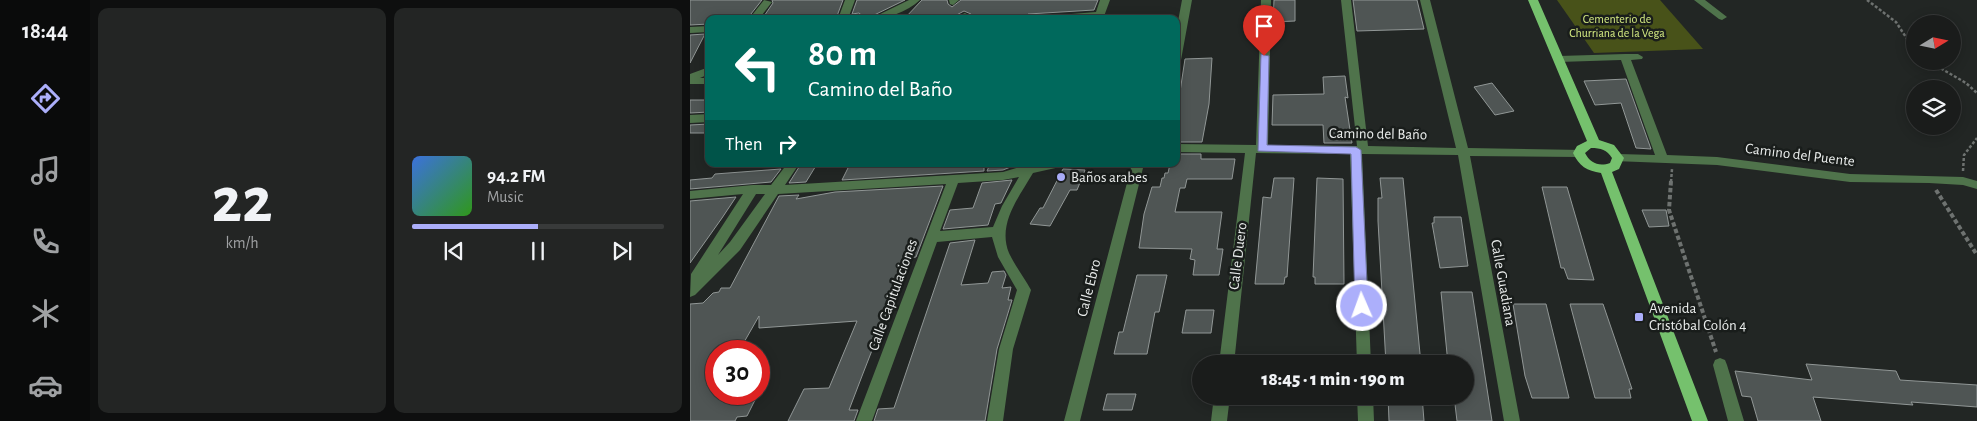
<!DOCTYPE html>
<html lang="en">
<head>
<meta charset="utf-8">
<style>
  :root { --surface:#1a1c1b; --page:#232524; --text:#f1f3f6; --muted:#9fa1a3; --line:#383a3a; --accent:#acaffb }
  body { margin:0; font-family:"Alegreya Sans",sans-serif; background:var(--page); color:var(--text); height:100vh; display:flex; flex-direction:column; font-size:19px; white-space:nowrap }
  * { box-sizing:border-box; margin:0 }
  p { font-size:16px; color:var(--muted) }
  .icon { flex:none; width:28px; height:28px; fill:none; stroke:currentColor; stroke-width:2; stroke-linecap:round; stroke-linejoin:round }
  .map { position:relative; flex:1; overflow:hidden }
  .side { display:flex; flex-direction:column; gap:8px; padding:8px; background:#0e0f0f; width:600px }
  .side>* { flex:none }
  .hud { position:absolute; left:15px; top:15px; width:475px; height:152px; border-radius:10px; box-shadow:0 2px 12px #0003,0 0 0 1px var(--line); background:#00695c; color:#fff; overflow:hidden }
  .needle { width:32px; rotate:80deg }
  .buttons { position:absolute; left:1216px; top:15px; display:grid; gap:10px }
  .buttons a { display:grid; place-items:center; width:55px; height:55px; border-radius:50%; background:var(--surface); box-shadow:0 2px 12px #0003,0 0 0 1px var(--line); font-size:25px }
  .speed { position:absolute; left:15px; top:340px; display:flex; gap:10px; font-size:25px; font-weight:700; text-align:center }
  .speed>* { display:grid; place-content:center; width:65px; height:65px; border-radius:50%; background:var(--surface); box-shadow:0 2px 12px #0003,0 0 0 1px var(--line); line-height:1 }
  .speed .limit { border:8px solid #d22; background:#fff; color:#111 }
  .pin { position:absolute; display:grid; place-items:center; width:42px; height:42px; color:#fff; margin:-51px -21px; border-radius:50% 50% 50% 0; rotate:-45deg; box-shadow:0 0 5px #0007 }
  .pin .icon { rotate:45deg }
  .me { position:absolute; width:55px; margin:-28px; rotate:358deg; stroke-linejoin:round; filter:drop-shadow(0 0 4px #0008) }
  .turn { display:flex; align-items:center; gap:18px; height:105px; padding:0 20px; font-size:22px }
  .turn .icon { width:65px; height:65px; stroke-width:2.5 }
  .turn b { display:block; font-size:35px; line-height:42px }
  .then { display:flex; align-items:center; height:48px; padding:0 20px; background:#0003; gap:10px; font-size:19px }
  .side .tile { flex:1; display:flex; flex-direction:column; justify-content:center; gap:8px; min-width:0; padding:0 18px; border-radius:10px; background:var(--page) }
  .side .dial { align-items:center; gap:0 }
  .dial b { font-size:65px; line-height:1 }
  .song { display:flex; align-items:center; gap:15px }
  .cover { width:60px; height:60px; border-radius:8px; background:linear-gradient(135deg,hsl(220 70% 55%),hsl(110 70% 35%)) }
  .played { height:5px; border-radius:2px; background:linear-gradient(90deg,var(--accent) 50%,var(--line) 50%) }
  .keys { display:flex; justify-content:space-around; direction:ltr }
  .side .tiles { flex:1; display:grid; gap:8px; grid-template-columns:repeat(2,1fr) }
  .trip { position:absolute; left:502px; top:355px; width:282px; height:50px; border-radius:25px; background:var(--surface); box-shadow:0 2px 12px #0003,0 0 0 1px var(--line); font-weight:800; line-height:50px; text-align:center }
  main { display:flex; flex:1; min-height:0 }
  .dock { display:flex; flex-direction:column; width:90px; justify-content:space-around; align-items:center; background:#0a0b0b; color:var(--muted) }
  .dock .icon { width:35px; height:35px }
  .dock .on { color:var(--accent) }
  .dock b { font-size:22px; color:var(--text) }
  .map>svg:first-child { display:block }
</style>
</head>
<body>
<main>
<nav class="dock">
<b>18:44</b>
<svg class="icon on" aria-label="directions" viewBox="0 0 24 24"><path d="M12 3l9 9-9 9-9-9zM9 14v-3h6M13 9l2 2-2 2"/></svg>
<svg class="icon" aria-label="music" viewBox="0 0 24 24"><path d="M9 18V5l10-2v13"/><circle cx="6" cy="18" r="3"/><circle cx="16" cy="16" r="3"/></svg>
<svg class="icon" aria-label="phone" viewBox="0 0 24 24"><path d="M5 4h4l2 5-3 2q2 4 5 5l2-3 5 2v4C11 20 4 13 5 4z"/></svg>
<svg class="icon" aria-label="climate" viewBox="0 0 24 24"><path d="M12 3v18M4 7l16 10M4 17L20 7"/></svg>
<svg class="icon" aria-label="car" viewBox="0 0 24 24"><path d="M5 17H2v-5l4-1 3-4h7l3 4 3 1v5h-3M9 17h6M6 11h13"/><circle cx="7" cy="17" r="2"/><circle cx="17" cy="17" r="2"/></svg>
</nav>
<section class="side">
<div class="tiles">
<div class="tile dial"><b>22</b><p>km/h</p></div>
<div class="tile">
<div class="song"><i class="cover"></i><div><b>94.2 FM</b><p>Music</p></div></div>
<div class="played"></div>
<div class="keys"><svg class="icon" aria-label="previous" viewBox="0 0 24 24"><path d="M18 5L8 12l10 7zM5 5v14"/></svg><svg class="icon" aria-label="pause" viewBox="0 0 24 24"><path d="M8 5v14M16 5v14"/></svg><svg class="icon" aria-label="next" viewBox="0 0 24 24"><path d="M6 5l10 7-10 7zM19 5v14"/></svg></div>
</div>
</div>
</section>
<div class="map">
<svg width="1287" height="421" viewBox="0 0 1287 421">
  <rect width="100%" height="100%" fill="#222624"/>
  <path fill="#485219" d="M867,0H970L1013,49L904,53Z"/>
  <path fill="#4f5554" stroke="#919796" d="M0,0H72L57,19H19V24L0,25Z
    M82,0H153L147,16L141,19H72L83,3Z
    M167,0H215L176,19L169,13L162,14Z
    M232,0H257L258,4L262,7L271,0H408L404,10L338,14L336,19H280L281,14L274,11L259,19H249L247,16L214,19Z
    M584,0H605V21L583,22Z
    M663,0H727L734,29L667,31Z
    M15,34L0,63V35Z
    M522,58L519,104L512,142H487L488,129H486V118L495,59Z
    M655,76L658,98L655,97L662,143H634L633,125H582L583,95L634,94L633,77Z
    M936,79L961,149L946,148L931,103L905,105L894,81Z
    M802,83L824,111L805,115L784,87Z
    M0,100H19V112L0,113Z
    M19,124V133H0V125Z
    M486,154H511V159H545L542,179H497L495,188H490L485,212H532L527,249H533L529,275H503L505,260L500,259L502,249L449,248L454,214L462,187H470L472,178H474L475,173H478L480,164H486Z
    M111,164H127L116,182L99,183Z
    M160,164H294V171L152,180Z
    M300,164H328L313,170L297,171Z
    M91,169L81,182L0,189V180L22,178L25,174Z
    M373,169L395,170L387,190H380L360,226L340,224L350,208H353Z
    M584,178H604L597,277H595L594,284H565L573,197L581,198Z
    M627,178L653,179L654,284H625V277H623Z
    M690,178H713L731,364H696L688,221V198H692Z
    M322,180L311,203L305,204L298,225L253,229L260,210L283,208L292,183Z
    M253,186L226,257L218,258L172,376L159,410H168L164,421H98L114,389L139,388L167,321L69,328V316L49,351H26V394H68L57,416L47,417L45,421H0V304L13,303L23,293L29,292L31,288H40L89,196L109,195L106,199L145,192Z
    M852,187H877L904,280L878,279L874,268H871Z
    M46,197L32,218L0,263V201Z
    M952,210H976L979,226L959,227Z
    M744,217H771L778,266L750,268L742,223H744Z
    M285,240L271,285L298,283L302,272L314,271L316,275L312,288L321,287L318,300H322L307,349L295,421H184L188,409L204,408L260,243Z
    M447,275H477L469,312H465L457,354H424L429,332H433Z
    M751,292H782L802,421H767L764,396H776V364H758Z
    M823,304H856L879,398H842L835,376Z
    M880,304H913L942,389H939L941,398H905Z
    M496,310H524L521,333H492Z
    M1116,364L1206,371L1210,380L1287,385V407L1221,402L1223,405L1123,397L1131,421H1068L1061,397L1052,396L1045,371L1122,380Z
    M417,394H446L442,410H413Z
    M698,396H732L734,421H699Z"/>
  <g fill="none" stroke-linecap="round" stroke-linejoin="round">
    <path stroke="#6e7270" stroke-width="2.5" stroke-dasharray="3 2" stroke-linecap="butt" d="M1177,0L1206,22L1225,51
      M1238,61L1276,83L1287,93
      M1273,171L1274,155L1287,138
      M981,182L982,169"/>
    <path stroke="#6e7270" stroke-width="4" stroke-dasharray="4.5 2.5" stroke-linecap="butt" d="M981,181L979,210L1026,352
      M1246,190L1287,255"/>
    <path fill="#4f734b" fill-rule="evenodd" d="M74,0L82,2L69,19H59Z
      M155,0H165L158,19H148Z
      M219,0H230C217,12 197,19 180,19Z
      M259,0H269L263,5L260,4Z
      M410,0H420L413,19H352L357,16L406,12Z
      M492,0H502L491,60L486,63V32Z
      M571,0H581L578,145L667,146L651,0H661L678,146L766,148L730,0H740L778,148L893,150L895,153L893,156L889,157L780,156L830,421H814L768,155L672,154L681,364H667L660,154L566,153L544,364H529L555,153L486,152V144L566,145Z
      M1004,0H1015L1037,17L1032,20L1029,19Z
      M275,13L280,16L278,18L261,19Z
      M19,26V32L0,33V27Z
      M935,54H948L953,57L952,59L941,60L977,155L1027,157L1160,174L1273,177L1287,181V189L1273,185L1239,183L1160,182L1027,165L924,161L922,158L924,155L928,154L965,155L931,60L869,62L864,59L869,56Z
      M19,67V74L10,78H19V84H0V74Z
      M19,114V122L0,123V115Z
      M97,164H109L95,185L313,172L340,164H372L370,167L343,173C329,197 307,224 319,253C325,266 334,277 341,290L323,349L313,421H297L309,349L327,290L308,257L302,237L247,242L182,421H166L256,184L88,194L50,250L5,295L0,297L1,274L53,194L0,199V191L63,185H81ZM329,177L312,206L303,227L250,231L268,183L313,180ZM66,194H75L40,242L28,255Z
      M442,164H454L390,421H374Z
      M1030,358L1035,360L1037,365L1054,421H1038L1023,365L1025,360Z
      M524,396H540L537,421H521Z
      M667,396H683L684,421H668Z"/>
    <path fill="#75c16d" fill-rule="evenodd" d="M838,0H848L909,140L924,145L934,158L929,169L922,172L1018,421H1002L911,173C897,171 889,166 883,153L887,146L897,141ZM901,148C911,148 917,150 922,158L920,163C909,167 900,163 895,153Z"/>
  </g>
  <path fill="#acaffb" stroke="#7072a3" d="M571,54L579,56L577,145L666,147L671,150L678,306L676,309H667L665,306L661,154L568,151Z"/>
  <g fill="#acaffb" stroke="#191d1b" stroke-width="2">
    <circle cx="371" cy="177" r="5"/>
    <rect x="944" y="312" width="10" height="10" rx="2.5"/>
  </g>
  <g text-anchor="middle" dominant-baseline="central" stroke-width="5" stroke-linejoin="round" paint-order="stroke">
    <g font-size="12" fill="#d6ec83" stroke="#191d1b">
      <text x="927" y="19">Cementerio de<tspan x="927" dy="14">Churriana de la Vega</tspan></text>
    </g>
    <g font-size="15" fill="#eaedec" stroke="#191d1b">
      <text transform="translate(688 134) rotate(1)">Camino del Baño</text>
      <text transform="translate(1110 155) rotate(7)">Camino del Puente</text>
      <text transform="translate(548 256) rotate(-83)">Calle Duero</text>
      <text transform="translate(813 283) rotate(80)">Calle Guadiana</text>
      <text transform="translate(399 288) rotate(-76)">Calle Ebro</text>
      <text transform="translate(203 295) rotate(-70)">Calle Capitulaciones</text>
    </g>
    <g font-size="15" fill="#eaedec" stroke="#191d1b" text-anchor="start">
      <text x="381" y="177">Baños arabes</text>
      <text x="959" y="308">Avenida<tspan x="959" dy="17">Cristóbal Colón 4</tspan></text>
    </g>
  </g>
</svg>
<div class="buttons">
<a><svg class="needle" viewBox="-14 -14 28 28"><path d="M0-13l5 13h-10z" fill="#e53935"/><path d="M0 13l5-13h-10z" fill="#9fa1a3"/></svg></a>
<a><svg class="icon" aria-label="layers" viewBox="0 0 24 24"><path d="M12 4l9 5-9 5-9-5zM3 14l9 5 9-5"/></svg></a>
</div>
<div class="speed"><div class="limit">30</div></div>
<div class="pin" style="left:574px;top:56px;background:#d93025"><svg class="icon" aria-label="arrive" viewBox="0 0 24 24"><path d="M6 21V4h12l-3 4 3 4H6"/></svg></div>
<svg class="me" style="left:672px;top:306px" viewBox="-20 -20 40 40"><circle r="17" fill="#acaffb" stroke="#fff" stroke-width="3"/><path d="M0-11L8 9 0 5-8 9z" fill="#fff"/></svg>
<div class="trip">18:45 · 1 min · 190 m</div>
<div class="hud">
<div class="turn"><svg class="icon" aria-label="left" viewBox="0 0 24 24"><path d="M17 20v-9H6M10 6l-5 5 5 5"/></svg><div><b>80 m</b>Camino del Baño</div></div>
<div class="then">Then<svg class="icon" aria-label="right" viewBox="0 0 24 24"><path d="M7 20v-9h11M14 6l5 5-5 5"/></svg></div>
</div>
</div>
</main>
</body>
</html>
